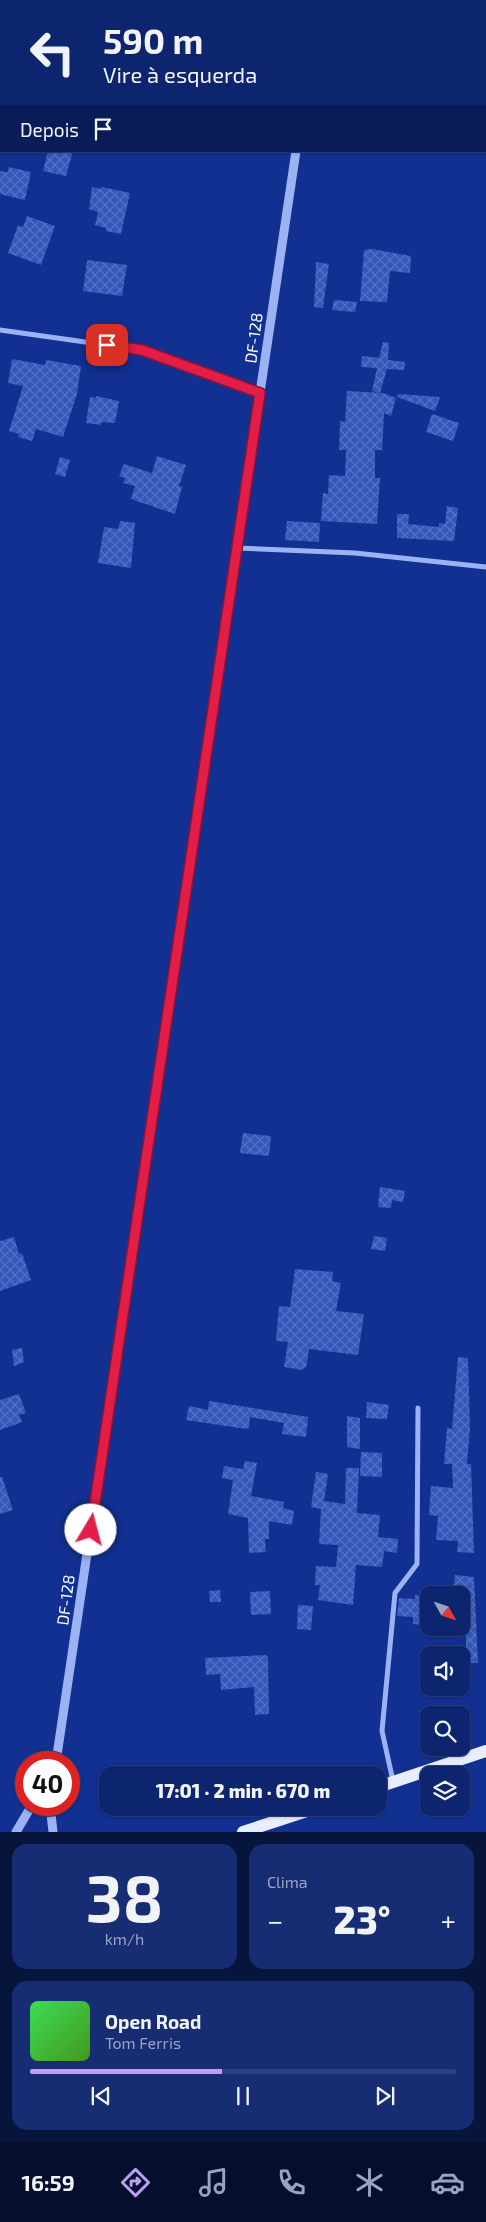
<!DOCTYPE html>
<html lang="pt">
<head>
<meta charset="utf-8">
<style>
  :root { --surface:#0d246e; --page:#162c73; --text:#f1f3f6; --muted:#9aa4c2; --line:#2d4181; --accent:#bca0f2 }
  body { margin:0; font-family:"Exo 2",sans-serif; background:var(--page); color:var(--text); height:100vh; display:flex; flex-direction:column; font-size:19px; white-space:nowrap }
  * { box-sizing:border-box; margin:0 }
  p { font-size:16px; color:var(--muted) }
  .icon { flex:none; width:28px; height:28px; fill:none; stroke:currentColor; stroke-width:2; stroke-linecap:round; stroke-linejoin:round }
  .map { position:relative; height:1832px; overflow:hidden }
  .side { display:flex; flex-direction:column; gap:12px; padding:12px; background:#07143c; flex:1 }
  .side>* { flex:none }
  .top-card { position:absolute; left:0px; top:0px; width:486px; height:152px; box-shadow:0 1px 4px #0004,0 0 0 1px var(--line); background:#0d246e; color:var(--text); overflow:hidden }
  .needle { width:32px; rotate:130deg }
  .tools { position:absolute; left:420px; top:1586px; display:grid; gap:10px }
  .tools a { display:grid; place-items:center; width:50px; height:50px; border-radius:10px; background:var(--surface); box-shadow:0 1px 4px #0004,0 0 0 1px var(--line); font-size:25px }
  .speed { position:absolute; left:15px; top:1751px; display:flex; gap:10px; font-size:25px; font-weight:700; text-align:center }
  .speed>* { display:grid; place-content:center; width:65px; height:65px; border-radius:50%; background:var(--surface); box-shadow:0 1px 4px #0004,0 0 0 1px var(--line); line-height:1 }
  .speed .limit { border:8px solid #d22; background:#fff; color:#111 }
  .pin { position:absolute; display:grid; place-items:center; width:42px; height:42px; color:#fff; margin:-21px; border-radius:10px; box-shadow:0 2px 8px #0006 }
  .me { position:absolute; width:55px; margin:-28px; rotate:8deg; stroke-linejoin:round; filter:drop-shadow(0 0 4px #0008) }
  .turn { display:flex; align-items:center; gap:18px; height:105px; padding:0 20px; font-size:22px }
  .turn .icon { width:65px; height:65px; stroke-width:2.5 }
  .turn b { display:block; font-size:35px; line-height:42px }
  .then { display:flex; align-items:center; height:48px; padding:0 20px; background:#0003; gap:10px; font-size:19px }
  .big { font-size:38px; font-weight:800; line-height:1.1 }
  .side .card { flex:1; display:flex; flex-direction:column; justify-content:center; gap:8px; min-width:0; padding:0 18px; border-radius:15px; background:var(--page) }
  .side .dial { align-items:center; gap:0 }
  .dial b { font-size:65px; line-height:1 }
  .song { display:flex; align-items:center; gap:15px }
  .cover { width:60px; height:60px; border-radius:8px; background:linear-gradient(135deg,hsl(130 70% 55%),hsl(100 70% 35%)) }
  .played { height:5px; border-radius:2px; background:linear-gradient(90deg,var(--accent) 45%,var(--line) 45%) }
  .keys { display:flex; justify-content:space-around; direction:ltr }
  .heat { display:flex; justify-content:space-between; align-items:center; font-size:28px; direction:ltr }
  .side .tiles { flex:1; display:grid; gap:12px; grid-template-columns:1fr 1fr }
  .card:last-child { grid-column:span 2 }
  .trip { position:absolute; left:99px; top:1766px; width:288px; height:50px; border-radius:15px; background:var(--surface); box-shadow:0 1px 4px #0004,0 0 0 1px var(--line); font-weight:800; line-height:50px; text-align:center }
  .tab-bar { display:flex; height:80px; justify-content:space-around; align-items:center; background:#050e2c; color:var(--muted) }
  .tab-bar .icon { width:35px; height:35px }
  .tab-bar .active { color:var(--accent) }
  .tab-bar b { font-size:22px; color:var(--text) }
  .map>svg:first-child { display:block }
</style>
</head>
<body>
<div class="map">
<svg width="486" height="1832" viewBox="0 0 486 1832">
  <defs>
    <pattern id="building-cross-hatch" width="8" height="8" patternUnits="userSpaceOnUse" patternTransform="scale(1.25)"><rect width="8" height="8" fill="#3457b9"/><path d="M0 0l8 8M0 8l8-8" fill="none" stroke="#5270c4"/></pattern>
  </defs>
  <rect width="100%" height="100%" fill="#113092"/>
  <path fill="url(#building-cross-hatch)" d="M48,151H73L66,176L43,171Z
    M9,167L31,172L25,200L0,194V171L8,172Z
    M92,187L101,189L102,187L130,193L121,234L106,231V228L95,225L98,212L89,209Z
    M27,216L55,226L41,265L8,253L18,225L23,227Z
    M372,249L411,256L410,273L390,271L387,302L360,301L364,250Z
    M87,260L127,265L122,296L83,291Z
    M316,262L329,264L323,308L314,307Z
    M334,300L357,302L355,312L332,310Z
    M383,342L389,343L388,360L405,362L404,370L387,369L380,393L372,391L377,368L361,367L362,356L379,358Z
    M12,359L45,365L46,360L81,366L77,394L63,437L36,429L32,441L18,437L19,434L9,431L23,386L8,383Z
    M347,391L383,393L396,398L391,416L384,413L382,450H375V478H380L377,524L321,521L323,493L328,494L329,475L345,476L346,450H339L340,421L345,422Z
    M398,394L440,397L435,411L397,397Z
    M96,396L119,401L115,423L101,422V425L86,423L90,397L96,398Z
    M432,414L459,423L453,441L426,432Z
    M157,456L186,465L179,486L182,487L175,514L131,499L135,486L123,483L125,478L119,476L124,464L152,473Z
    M60,457L70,460L65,477L55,474Z
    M447,506L458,508L454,541L397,538V514H409L408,524L439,527V523L445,524Z
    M120,521L135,523L131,568L98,563L104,527L118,529Z
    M287,521L320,523L319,542L285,540Z
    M243,1133L271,1136L269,1156L240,1153Z
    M380,1187L405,1191L403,1202L392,1200L391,1208L378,1207Z
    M374,1236L387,1238L385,1251L371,1249Z
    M14,1237L19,1254L22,1253L31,1280L0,1291V1241Z
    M295,1269L333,1272L332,1281L341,1283L336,1311L364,1314L358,1355L309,1349L306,1368L304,1367L303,1370L284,1367L288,1342L276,1341L279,1306L290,1307Z
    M22,1348L24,1362L14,1366L12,1350Z
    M458,1357L468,1358L470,1428L467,1464H471L474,1553L457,1552L458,1541L436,1540L438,1516L429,1515L431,1486L453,1488L452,1464H444L447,1428L452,1429Z
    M19,1394L26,1413L19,1415L22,1422L0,1430V1400Z
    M209,1401L308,1417L306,1437L282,1434L284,1423L250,1417L249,1428L246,1429L186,1420L189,1406L208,1410Z
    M367,1402L389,1405L387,1419L366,1418Z
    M347,1416L360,1418V1449L347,1447Z
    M361,1452L382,1453V1477L360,1476Z
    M245,1461L257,1463L251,1496L284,1502L283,1508L294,1511L292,1525L269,1521V1539H265L266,1552L249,1553L248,1518L228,1514L233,1480L222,1478L224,1466L243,1469Z
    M346,1468H359L357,1513L380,1515L378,1537L398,1539L397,1553L384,1551L382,1567L356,1565L353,1605L318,1600L320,1585H315L316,1566L336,1567L338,1545L319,1544L321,1509L311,1507L316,1472L328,1474L324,1501L345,1504Z
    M0,1477H2L13,1510L0,1514Z
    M455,1575L474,1577L478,1663H466V1636H461V1595H453Z
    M220,1590L221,1602H210L209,1591Z
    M270,1591L271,1614L251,1615L250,1592Z
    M415,1595L429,1596V1626L413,1624V1617L397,1616L399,1598L415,1599Z
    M298,1605L313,1606L311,1630L297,1629Z
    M265,1655L268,1657L269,1714L255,1715L254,1687L221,1690L220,1674L206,1675L205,1658Z"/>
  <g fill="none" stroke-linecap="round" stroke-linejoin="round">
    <path stroke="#9cb3f3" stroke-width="5" d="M0,330L142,350L260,393
      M237,548L355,553L486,567
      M393,1781L382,1731L395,1593L417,1564L418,1408"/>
    <path stroke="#9cb3f3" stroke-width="9" d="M318,1V0
      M56,1762L296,151
      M50,1805L53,1832
      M16,1832L32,1805"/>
    <path stroke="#e8edff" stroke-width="12" d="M378,1787L486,1751
      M243,1832L316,1808"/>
  </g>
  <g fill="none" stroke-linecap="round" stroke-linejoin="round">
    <defs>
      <path id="route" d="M91,1530L260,393L142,350L107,345"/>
    </defs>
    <use href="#route" stroke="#92132f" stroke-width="12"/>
    <use href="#route" stroke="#e11d48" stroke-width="9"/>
  </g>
  <g text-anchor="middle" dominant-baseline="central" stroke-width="5" stroke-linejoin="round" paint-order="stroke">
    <g font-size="16" fill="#fff" stroke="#113092">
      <text transform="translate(253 338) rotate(-82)">DF-128</text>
      <text transform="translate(65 1600) rotate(-82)">DF-128</text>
    </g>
  </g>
</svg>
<div class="tools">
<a><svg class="needle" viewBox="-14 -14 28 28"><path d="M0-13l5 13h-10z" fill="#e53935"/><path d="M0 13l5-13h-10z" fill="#9aa4c2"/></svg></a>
<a><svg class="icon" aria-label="sound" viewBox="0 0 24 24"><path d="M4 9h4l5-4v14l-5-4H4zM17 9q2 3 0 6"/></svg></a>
<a><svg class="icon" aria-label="search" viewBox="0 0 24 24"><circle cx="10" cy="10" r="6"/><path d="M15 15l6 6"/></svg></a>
<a><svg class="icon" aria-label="layers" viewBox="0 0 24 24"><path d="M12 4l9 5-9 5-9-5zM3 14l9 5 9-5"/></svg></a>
</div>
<div class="speed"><div class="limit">40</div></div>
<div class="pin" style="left:107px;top:345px;background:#d93025"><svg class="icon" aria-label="arrive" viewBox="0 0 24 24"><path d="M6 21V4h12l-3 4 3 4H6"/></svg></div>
<svg class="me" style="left:91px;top:1530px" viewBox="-20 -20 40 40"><circle r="19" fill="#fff"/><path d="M0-13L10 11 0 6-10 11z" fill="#e11d48"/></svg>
<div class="trip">17:01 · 2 min · 670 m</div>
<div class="top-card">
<div class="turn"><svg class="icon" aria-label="left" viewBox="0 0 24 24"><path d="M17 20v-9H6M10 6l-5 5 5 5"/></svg><div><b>590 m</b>Vire à esquerda</div></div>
<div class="then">Depois<svg class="icon" aria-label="arrive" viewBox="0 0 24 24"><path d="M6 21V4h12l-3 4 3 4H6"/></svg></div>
</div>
</div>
<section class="side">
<div class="tiles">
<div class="card dial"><b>38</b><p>km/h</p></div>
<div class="card"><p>Clima</p>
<div class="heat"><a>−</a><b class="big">23°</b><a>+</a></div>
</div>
<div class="card">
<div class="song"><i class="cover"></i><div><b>Open Road</b><p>Tom Ferris</p></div></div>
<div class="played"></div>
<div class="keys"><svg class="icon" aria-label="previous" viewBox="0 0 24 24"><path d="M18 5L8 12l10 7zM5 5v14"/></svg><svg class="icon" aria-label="pause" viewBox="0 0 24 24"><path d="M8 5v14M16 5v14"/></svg><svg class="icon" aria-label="next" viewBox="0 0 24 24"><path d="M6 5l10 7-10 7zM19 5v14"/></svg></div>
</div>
</div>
</section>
<nav class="tab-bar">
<b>16:59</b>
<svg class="icon active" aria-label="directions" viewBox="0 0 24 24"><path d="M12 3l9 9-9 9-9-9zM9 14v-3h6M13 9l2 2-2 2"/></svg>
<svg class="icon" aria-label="music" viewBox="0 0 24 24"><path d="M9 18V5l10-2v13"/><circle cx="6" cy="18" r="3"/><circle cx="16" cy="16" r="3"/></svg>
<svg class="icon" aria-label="phone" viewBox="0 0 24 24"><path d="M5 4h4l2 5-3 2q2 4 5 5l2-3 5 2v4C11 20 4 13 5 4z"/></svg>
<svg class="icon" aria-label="climate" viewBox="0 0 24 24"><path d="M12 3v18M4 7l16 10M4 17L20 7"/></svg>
<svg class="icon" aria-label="car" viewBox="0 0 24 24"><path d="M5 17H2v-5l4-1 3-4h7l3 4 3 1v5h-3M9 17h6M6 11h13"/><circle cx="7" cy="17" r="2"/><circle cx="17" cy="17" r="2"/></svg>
</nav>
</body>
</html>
